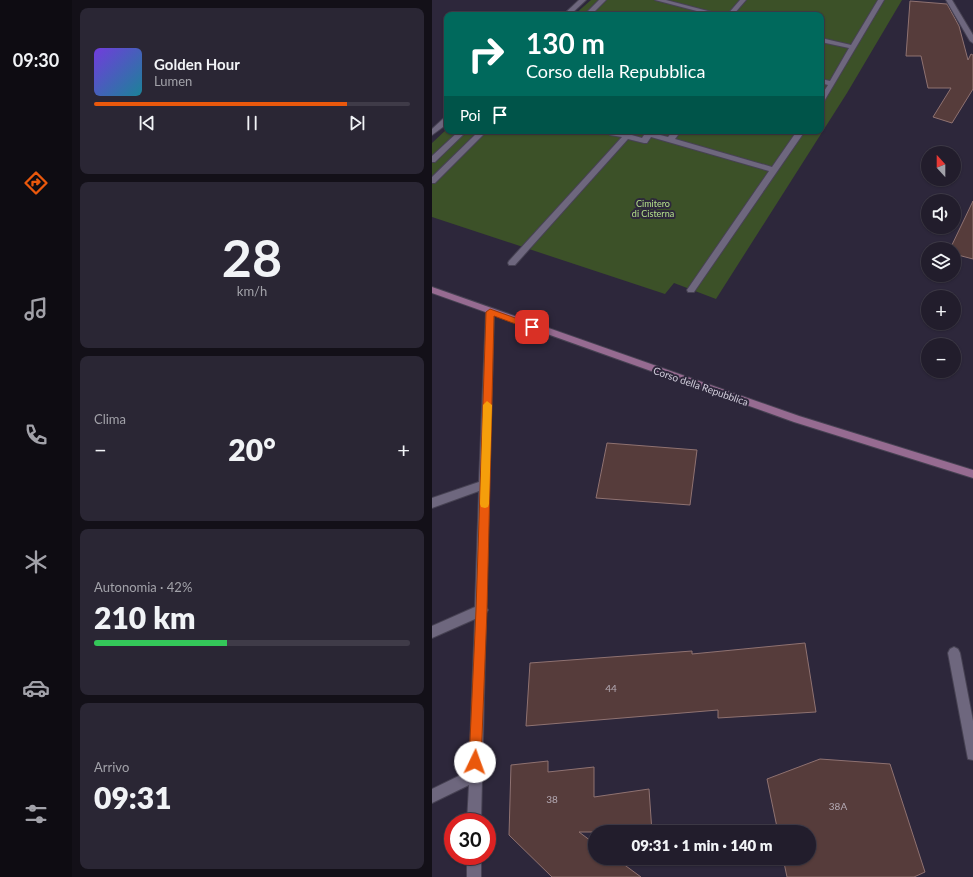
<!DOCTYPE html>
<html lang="it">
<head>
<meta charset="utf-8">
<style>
  :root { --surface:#221d2c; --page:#2a2634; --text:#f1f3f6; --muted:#a2a2a9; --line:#3f3b48; --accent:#ea580c }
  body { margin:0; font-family:Lato,sans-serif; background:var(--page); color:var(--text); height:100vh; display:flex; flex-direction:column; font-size:15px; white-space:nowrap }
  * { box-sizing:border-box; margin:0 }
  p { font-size:13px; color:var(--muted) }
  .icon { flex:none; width:22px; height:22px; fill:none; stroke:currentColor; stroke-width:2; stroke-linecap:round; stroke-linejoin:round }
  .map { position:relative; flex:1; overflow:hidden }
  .side { display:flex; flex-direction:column; gap:8px; padding:8px; background:#131018; width:360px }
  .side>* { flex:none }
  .top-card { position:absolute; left:12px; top:12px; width:380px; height:122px; border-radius:8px; box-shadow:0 1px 3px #0004,0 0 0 1px var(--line); background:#00695c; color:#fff; overflow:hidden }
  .needle { width:26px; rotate:339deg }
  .tools { position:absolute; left:489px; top:146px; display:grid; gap:8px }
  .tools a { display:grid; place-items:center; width:40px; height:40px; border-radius:50%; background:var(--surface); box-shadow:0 1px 3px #0004,0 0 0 1px var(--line); font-size:20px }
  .speed { position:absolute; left:12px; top:813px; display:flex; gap:8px; font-size:20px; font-weight:700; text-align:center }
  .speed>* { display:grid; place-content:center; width:52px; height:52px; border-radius:50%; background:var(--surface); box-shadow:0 1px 3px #0004,0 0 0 1px var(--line); line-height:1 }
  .speed .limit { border:6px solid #d22; background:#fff; color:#111 }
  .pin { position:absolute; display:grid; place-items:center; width:34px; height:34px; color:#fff; margin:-17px; border-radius:8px; box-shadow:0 2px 6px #0006 }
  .me { position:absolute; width:44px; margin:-22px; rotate:3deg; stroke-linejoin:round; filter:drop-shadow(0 0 3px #0008) }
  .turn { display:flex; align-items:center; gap:14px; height:84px; padding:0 16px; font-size:18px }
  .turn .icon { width:52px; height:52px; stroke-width:2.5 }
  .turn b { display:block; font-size:28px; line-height:34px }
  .then { display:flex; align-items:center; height:38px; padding:0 16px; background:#0003; gap:8px; font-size:15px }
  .big { font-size:30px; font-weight:800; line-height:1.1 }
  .side .card { flex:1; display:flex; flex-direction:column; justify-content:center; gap:6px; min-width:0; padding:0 14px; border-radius:8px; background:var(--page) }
  .side .dial { align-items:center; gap:0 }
  .dial b { font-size:52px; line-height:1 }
  .song { display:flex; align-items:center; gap:12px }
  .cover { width:48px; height:48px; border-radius:6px; background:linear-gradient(135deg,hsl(260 70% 55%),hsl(190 70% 35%)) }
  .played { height:4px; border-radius:2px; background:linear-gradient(90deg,var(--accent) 80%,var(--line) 80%) }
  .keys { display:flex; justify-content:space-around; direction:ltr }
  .heat { display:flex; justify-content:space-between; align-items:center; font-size:22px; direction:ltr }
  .charge { height:6px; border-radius:3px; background:linear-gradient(90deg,#34c759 42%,var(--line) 0) }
  .trip { position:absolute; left:156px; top:825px; width:228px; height:40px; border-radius:20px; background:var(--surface); box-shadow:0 1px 3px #0004,0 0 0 1px var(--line); font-weight:800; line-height:40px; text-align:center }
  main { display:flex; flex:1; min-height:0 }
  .dock { display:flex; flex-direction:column; width:72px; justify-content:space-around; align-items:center; background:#0e0c12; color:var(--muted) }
  .dock .icon { width:28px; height:28px }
  .dock .current { color:var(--accent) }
  .dock b { font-size:18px; color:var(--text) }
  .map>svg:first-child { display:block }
</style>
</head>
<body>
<main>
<nav class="dock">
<b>09:30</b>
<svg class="icon current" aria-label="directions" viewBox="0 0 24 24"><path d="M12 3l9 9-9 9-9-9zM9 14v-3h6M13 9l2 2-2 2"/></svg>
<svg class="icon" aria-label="music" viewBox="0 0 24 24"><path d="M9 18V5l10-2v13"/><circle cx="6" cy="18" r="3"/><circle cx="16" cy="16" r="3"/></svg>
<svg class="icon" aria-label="phone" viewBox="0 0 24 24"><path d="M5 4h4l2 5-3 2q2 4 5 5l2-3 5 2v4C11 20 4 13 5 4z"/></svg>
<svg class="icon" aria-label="climate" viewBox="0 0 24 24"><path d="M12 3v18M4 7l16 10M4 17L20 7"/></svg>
<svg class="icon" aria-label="car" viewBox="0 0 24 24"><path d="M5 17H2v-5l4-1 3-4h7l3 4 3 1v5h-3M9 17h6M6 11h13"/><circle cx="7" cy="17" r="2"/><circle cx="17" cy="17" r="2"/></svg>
<svg class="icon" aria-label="filters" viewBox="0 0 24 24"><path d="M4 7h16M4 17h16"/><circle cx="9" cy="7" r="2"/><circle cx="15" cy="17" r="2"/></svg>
</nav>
<section class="side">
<div class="card">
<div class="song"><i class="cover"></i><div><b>Golden Hour</b><p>Lumen</p></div></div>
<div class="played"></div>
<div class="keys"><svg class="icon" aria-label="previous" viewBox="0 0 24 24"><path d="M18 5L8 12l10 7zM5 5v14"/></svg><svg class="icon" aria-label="pause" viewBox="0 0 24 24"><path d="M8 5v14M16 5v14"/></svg><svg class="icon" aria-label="next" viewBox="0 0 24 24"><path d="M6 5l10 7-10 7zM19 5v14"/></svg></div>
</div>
<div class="card dial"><b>28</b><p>km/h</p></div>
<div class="card"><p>Clima</p>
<div class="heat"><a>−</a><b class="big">20°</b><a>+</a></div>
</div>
<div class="card"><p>Autonomia · 42%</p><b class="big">210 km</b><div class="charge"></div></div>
<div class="card"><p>Arrivo</p><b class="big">09:31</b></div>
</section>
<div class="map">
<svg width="541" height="877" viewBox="0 0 541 877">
  <rect width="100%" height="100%" fill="#2d273b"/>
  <path fill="#3c5128" d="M159,0H470L415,93L284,299L242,283L233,294L0,217V143L15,129V131H389V15H142Z"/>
  <path fill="#563c3b" stroke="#8f7271" d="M478,1L515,4L527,26L536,60L539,54L541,55V89L520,123L501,117L519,88H496L489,56H474Z
    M541,201V259L522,254V249H518Z
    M175,443L265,450L258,505L164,498Z
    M373,643L384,712L286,718V710L94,726L98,663L260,651V654Z
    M388,759L458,764L493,872L482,877H355L351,858H377V832H346L335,779Z
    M116,761V772L162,767V797L217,789L220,832H147L163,844V858H183L209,877H120L77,835L79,765Z"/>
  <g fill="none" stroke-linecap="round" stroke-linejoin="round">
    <defs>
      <path id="lane" d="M147,0H154L138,15H131Z
        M167,0H174L159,15H152Z
        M223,0H234L291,15H280Z
        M308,0H314L301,15H295Z
        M446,0H452L391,103L389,104V96L396,85L389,83V79L398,81L417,48L389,42V38L419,45Z
        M12,118H15V124L0,135V129Z
        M27,131H35L3,162H0V156Z
        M47,131H55L3,183H0V177Z
        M178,131H186L210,138L214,132H217L236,137L241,131H249L243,139L340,167L365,131H373L262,292H256L255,290L337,171L219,137L215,143H212L196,139L83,265H77L76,263L77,261L190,137L178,135Z"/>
      <path id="street" d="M514,0H520L541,35V43L538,41Z
        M58,309L62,312L54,607L56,610L54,613L49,822H35L37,785L0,803V789L37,771L43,619L0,638V626L43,607L47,491L0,508V498L47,482L54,312Z
        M522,647L526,649L528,653L541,721V760L536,759L535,754L516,653L518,649Z
        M35,856H49V877H35Z"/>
      <path id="secondary" d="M0,287L367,416L541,470V478L362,422L0,293Z"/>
    </defs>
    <use href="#lane" stroke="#474253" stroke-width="2"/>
    <use href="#street" stroke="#474253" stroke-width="2"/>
    <use href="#secondary" stroke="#474253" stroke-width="2"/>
    <use href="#lane" fill="#6e677e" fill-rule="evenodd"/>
    <use href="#street" fill="#6e677e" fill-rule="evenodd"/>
    <use href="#secondary" fill="#966b91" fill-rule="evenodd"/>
  </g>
  <path fill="#ea580c" stroke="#983908" d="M58,309L103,325L104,327L100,330L62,316L55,610L49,762L47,766L43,767L39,766L37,762L44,610L54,312Z"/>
  <path fill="#f59e0b" d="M55,401L60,405L57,504L56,507L53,508L49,507L48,504L51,405Z"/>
  <g text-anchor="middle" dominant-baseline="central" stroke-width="4" stroke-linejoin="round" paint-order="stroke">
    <g font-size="9" fill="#b4e18a" stroke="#2d273b">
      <text x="221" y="203">Cimitero<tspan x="221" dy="10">di Cisterna</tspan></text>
    </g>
    <g font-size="10" fill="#d3cfdd" stroke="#2d273b">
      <text transform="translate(269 386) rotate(19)">Corso della Repubblica</text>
    </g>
    <g font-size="10" fill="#b4aab4">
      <text x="179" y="688">44</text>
      <text x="120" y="799">38</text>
      <text x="406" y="806">38A</text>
    </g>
  </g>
</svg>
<div class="tools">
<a><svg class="needle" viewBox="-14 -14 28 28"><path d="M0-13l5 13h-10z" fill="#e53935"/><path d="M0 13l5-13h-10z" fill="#a2a2a9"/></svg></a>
<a><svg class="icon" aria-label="sound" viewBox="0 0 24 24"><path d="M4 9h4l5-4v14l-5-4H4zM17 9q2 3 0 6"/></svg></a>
<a><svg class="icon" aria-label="layers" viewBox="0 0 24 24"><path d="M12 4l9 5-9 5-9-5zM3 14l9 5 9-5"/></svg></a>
<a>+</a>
<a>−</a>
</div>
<div class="speed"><div class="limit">30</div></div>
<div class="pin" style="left:100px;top:327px;background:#d93025"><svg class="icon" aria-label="arrive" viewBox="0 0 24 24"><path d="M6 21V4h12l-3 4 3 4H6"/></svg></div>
<svg class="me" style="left:43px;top:762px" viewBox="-20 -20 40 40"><circle r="19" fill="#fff"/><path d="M0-13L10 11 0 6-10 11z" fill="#ea580c"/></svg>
<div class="trip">09:31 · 1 min · 140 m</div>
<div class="top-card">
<div class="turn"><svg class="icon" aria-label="right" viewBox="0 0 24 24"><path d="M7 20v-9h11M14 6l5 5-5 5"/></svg><div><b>130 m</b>Corso della Repubblica</div></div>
<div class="then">Poi<svg class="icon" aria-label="arrive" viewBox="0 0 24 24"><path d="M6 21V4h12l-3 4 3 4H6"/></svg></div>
</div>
</div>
</main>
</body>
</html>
